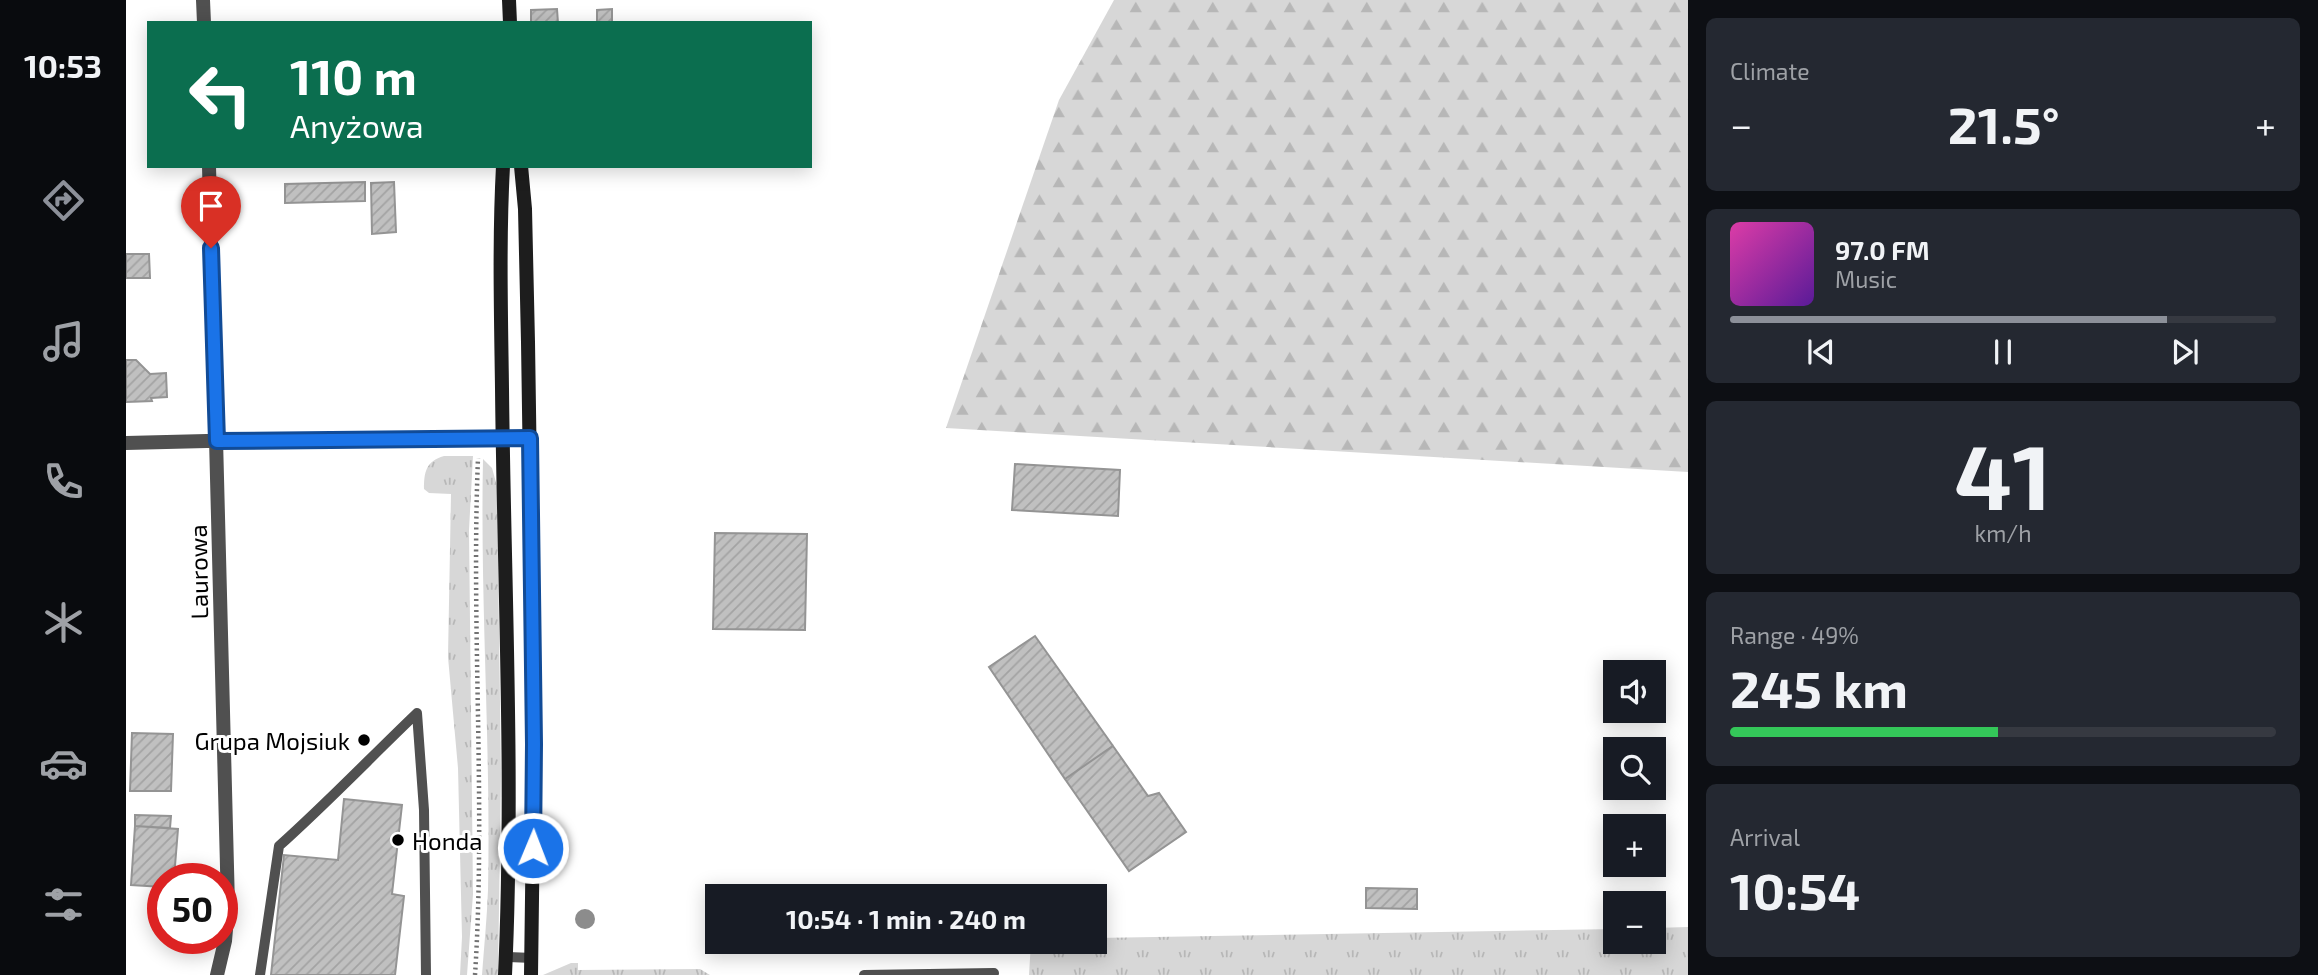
<!DOCTYPE html>
<html lang="en">
<head>
<meta charset="utf-8">
<style>
  :root { --surface:#171b24; --page:#242831; --text:#f1f3f6; --muted:#9ea1a6; --line:#363941; --accent:#8c9099 }
  body { margin:0; font-family:"Exo 2",sans-serif; background:var(--page); color:var(--text); height:100vh; display:flex; flex-direction:column; font-size:26px; white-space:nowrap }
  * { box-sizing:border-box; margin:0 }
  p { font-size:23px; color:var(--muted) }
  .icon { flex:none; width:38px; height:38px; fill:none; stroke:currentColor; stroke-width:2; stroke-linecap:round; stroke-linejoin:round }
  .map { position:relative; flex:1; overflow:hidden }
  .panel { display:flex; flex-direction:column; gap:18px; padding:18px; background:#0d0f14; width:630px }
  .panel>* { flex:none }
  .banner { position:absolute; left:21px; top:21px; width:665px; height:147px; border-radius:0px; box-shadow:0 4px 18px #0003; background:#0b6e4f; color:#fff; overflow:hidden }
  .fabs { position:absolute; left:1477px; top:660px; display:grid; gap:14px }
  .fabs a { display:grid; place-items:center; width:63px; height:63px; border-radius:0px; background:var(--surface); box-shadow:0 4px 18px #0003; font-size:35px }
  .speed { position:absolute; left:21px; top:863px; display:flex; gap:14px; font-size:35px; font-weight:700; text-align:center }
  .speed>* { display:grid; place-content:center; width:91px; height:91px; border-radius:50%; background:var(--surface); box-shadow:0 4px 18px #0003; line-height:1 }
  .speed .limit { border:10px solid #d22; background:#fff; color:#111 }
  .pin { position:absolute; display:grid; place-items:center; width:60px; height:60px; color:#fff; margin:-72px -30px; border-radius:50% 50% 50% 0; rotate:-45deg; box-shadow:0 0 7px #0007 }
  .pin .icon { rotate:45deg }
  .me { position:absolute; width:77px; margin:-38px; rotate:1deg; stroke-linejoin:round; filter:drop-shadow(0 0 5px #0008) }
  .turn { display:flex; align-items:center; gap:24px; height:147px; padding:0 28px; font-size:32px }
  .turn .icon { width:91px; height:91px; stroke-width:2.5 }
  .turn b { display:block; font-size:49px; line-height:60px }
  .big { font-size:52px; font-weight:700; line-height:1.1 }
  .panel .tile { flex:1; display:flex; flex-direction:column; justify-content:center; gap:10px; min-width:0; padding:0 24px; border-radius:10px; background:var(--page) }
  .panel .dial { align-items:center; gap:0 }
  .dial b { font-size:91px; line-height:1 }
  .song { display:flex; align-items:center; gap:21px }
  .cover { width:84px; height:84px; border-radius:10px; background:linear-gradient(135deg,hsl(320 70% 55%),hsl(270 70% 35%)) }
  .played { height:7px; border-radius:4px; background:linear-gradient(90deg,var(--accent) 80%,var(--line) 80%) }
  .keys { display:flex; justify-content:space-around; direction:ltr }
  .heat { display:flex; justify-content:space-between; align-items:center; font-size:38px; direction:ltr }
  .charge { height:10px; border-radius:5px; background:linear-gradient(90deg,#34c759 49%,var(--line) 0) }
  .trip { position:absolute; left:579px; top:884px; width:402px; height:70px; border-radius:0px; background:var(--surface); box-shadow:0 4px 18px #0003; font-weight:700; line-height:70px; text-align:center }
  main { display:flex; flex:1; min-height:0 }
  .dock { display:flex; flex-direction:column; width:126px; justify-content:space-around; align-items:center; background:#090b0e; color:var(--muted) }
  .dock .icon { width:49px; height:49px }
  .dock .on { color:var(--accent) }
  .dock b { font-size:32px; color:var(--text) }
  .map>svg:first-child { display:block }
</style>
</head>
<body>
<main>
<nav class="dock">
<b>10:53</b>
<svg class="icon on" aria-label="directions" viewBox="0 0 24 24"><path d="M12 3l9 9-9 9-9-9zM9 14v-3h6M13 9l2 2-2 2"/></svg>
<svg class="icon" aria-label="music" viewBox="0 0 24 24"><path d="M9 18V5l10-2v13"/><circle cx="6" cy="18" r="3"/><circle cx="16" cy="16" r="3"/></svg>
<svg class="icon" aria-label="phone" viewBox="0 0 24 24"><path d="M5 4h4l2 5-3 2q2 4 5 5l2-3 5 2v4C11 20 4 13 5 4z"/></svg>
<svg class="icon" aria-label="climate" viewBox="0 0 24 24"><path d="M12 3v18M4 7l16 10M4 17L20 7"/></svg>
<svg class="icon" aria-label="car" viewBox="0 0 24 24"><path d="M5 17H2v-5l4-1 3-4h7l3 4 3 1v5h-3M9 17h6M6 11h13"/><circle cx="7" cy="17" r="2"/><circle cx="17" cy="17" r="2"/></svg>
<svg class="icon" aria-label="filters" viewBox="0 0 24 24"><path d="M4 7h16M4 17h16"/><circle cx="9" cy="7" r="2"/><circle cx="15" cy="17" r="2"/></svg>
</nav>
<div class="map">
<svg width="1562" height="975" viewBox="0 0 1562 975">
  <defs>
    <pattern id="grass-tufts" width="24" height="20" patternUnits="userSpaceOnUse" patternTransform="scale(1.75)"><rect width="24" height="20" fill="#d7d7d7"/><path d="M3 7l-1-3M5 7V3M7 7l1-3M15 17l-1-3M17 17v-4M19 17l1-3" fill="none" stroke="#b7b7b7"/></pattern>
    <pattern id="forest-firs" width="22" height="20" patternUnits="userSpaceOnUse" patternTransform="scale(1.75)"><rect width="22" height="20" fill="#d7d7d7"/><path d="M5 1l3.5 6h-7zM16 11l3.5 6h-7z" fill="#b7b7b7"/></pattern>
    <pattern id="building-hatch" width="6" height="6" patternUnits="userSpaceOnUse" patternTransform="scale(1.75)"><rect width="6" height="6" fill="#c0c0c0"/><path d="M-1 1l2-2M0 6l6-6M5 7l2-2" fill="none" stroke="#a3a3a3"/></pattern>
  </defs>
  <rect width="100%" height="100%" fill="#fff"/>
  <path fill="url(#grass-tufts)" d="M318,456H347L343,530L347,894L341,975H334L336,937L332,768L322,657L325,494L303,493L298,489C298,472 300,461 318,456Z
    M357,459L366,468L371,486L375,774L372,975H356C358,947 361,918 362,890C365,746 354,603 357,459Z
    M1562,927V975H903L905,942H970V938L1489,929V942H1528V928Z
    M445,963H452V970L574,969L584,975H417Z"/>
  <path fill="url(#forest-firs)" d="M988,0H1562V472L820,428L933,100Z"/>
  <path fill="url(#building-hatch)" stroke="#949494" stroke-width="2" d="M431,9L432,23H405V10Z
    M486,9V23H471V10Z
    M239,182V201L159,203V184Z
    M268,182L270,232L246,234L245,183Z
    M0,254H23L24,278H0Z
    M0,360H10L24,374L40,373L41,397L25,398L26,401L0,402Z
    M889,464L994,470L992,516L886,510Z
    M589,533L681,534L679,630L587,629Z
    M909,636L987,746L939,779L863,667Z
    M6,733L47,734L45,791H4Z
    M987,746L1022,796L1033,793L1060,832L1003,871L939,779Z
    M218,799L276,805L266,894L278,896L269,975H145L158,855L212,860Z
    M9,815L45,816L44,828L9,826Z
    M9,826L52,829L48,878H37V887L5,885Z
    M1240,888L1291,889V909L1240,908Z"/>
  <g fill="none" stroke-linecap="round" stroke-linejoin="round">
    <path stroke="#727272" stroke-width="4.5" stroke-dasharray="2 3.5" stroke-linecap="butt" d="M349,975C360,803 345,630 352,458"/>
    <path stroke="#505050" stroke-width="10" d="M291,713L298,810L300,975
      M380,957L407,958
      M134,975L153,846C201,803 245,757 291,713
      M738,975L868,973"/>
    <path stroke="#505050" stroke-width="14" d="M77,0L78,23
      M83,166L102,906L99,941L91,975
      M0,443L121,440L404,438"/>
    <path stroke="#1d1d1d" stroke-width="14" d="M383,0L384,23
      M377,166C373,240 375,314 376,388C378,584 388,780 379,975
      M395,166L399,209L402,342L408,744L405,975"/>
  </g>
  <circle fill="#8c8c8c" cx="459" cy="919" r="10"/>
  <g fill="none" stroke-linecap="round" stroke-linejoin="round">
    <defs>
      <path id="route" d="M85,248L91,441L404,438L408,744L407,848"/>
    </defs>
    <use href="#route" stroke="#114b97" stroke-width="18"/>
    <use href="#route" stroke="#1a73e8" stroke-width="12"/>
  </g>
  <g fill="#000" stroke="#fff" stroke-width="2.5">
    <circle cx="238" cy="740" r="7"/>
    <circle cx="272" cy="840" r="7"/>
  </g>
  <g text-anchor="middle" dominant-baseline="central" stroke-width="6" stroke-linejoin="round" paint-order="stroke">
    <g font-size="24" fill="#000" stroke="#fff">
      <text transform="translate(72 572) rotate(-91)">Laurowa</text>
    </g>
    <g font-size="24" fill="#000" stroke="#fff" text-anchor="end">
      <text x="224" y="740">Grupa Mojsiuk</text>
      <text x="286" y="840" text-anchor="start">Honda</text>
    </g>
  </g>
</svg>
<div class="fabs">
<a><svg class="icon" aria-label="sound" viewBox="0 0 24 24"><path d="M4 9h4l5-4v14l-5-4H4zM17 9q2 3 0 6"/></svg></a>
<a><svg class="icon" aria-label="search" viewBox="0 0 24 24"><circle cx="10" cy="10" r="6"/><path d="M15 15l6 6"/></svg></a>
<a>+</a>
<a>−</a>
</div>
<div class="speed"><div class="limit">50</div></div>
<div class="pin" style="left:85px;top:248px;background:#d93025"><svg class="icon" aria-label="arrive" viewBox="0 0 24 24"><path d="M6 21V4h12l-3 4 3 4H6"/></svg></div>
<svg class="me" style="left:407px;top:848px" viewBox="-20 -20 40 40"><circle r="17" fill="#1a73e8" stroke="#fff" stroke-width="3"/><path d="M0-11L8 9 0 5-8 9z" fill="#fff"/></svg>
<div class="trip">10:54 · 1 min · 240 m</div>
<div class="banner">
<div class="turn"><svg class="icon" aria-label="left" viewBox="0 0 24 24"><path d="M17 20v-9H6M10 6l-5 5 5 5"/></svg><div><b>110 m</b>Anyżowa</div></div>
</div>
</div>
<section class="panel">
<div class="tile"><p>Climate</p>
<div class="heat"><a>−</a><b class="big">21.5°</b><a>+</a></div>
</div>
<div class="tile">
<div class="song"><i class="cover"></i><div><b>97.0 FM</b><p>Music</p></div></div>
<div class="played"></div>
<div class="keys"><svg class="icon" aria-label="previous" viewBox="0 0 24 24"><path d="M18 5L8 12l10 7zM5 5v14"/></svg><svg class="icon" aria-label="pause" viewBox="0 0 24 24"><path d="M8 5v14M16 5v14"/></svg><svg class="icon" aria-label="next" viewBox="0 0 24 24"><path d="M6 5l10 7-10 7zM19 5v14"/></svg></div>
</div>
<div class="tile dial"><b>41</b><p>km/h</p></div>
<div class="tile"><p>Range · 49%</p><b class="big">245 km</b><div class="charge"></div></div>
<div class="tile"><p>Arrival</p><b class="big">10:54</b></div>
</section>
</main>
</body>
</html>
